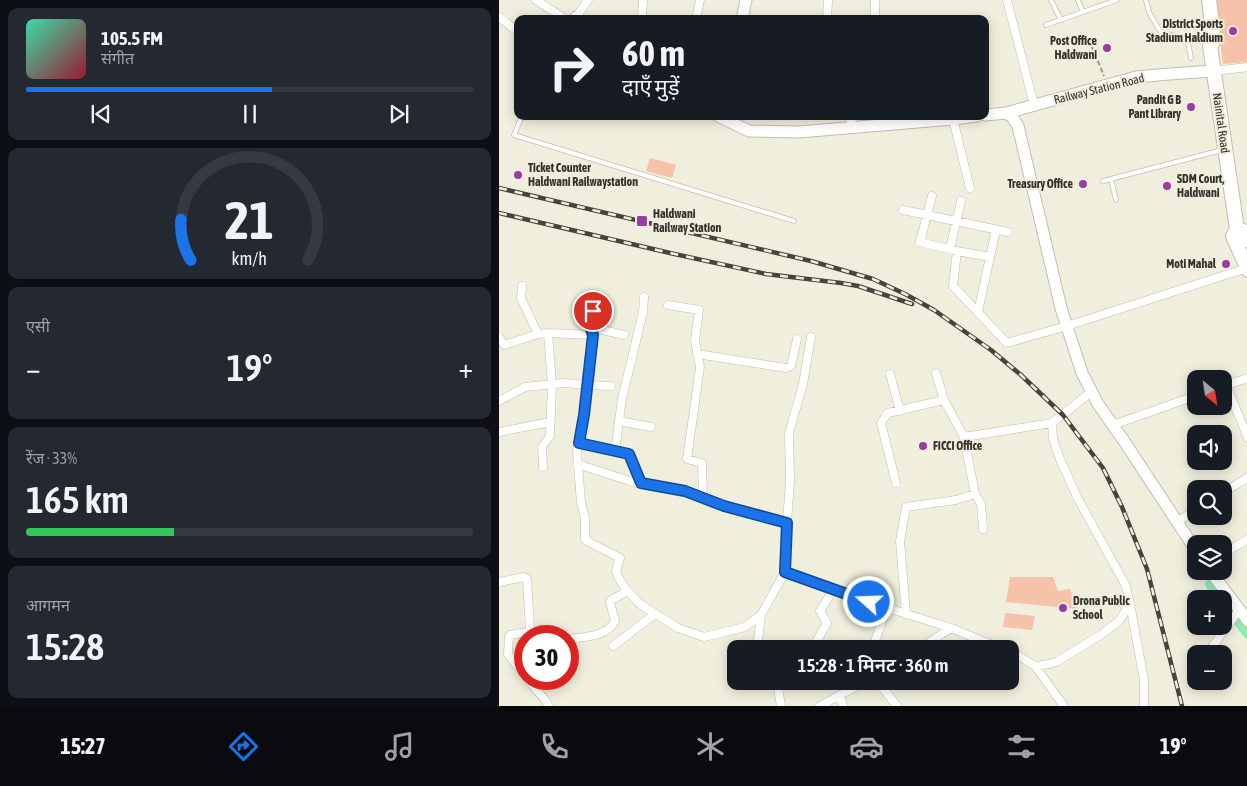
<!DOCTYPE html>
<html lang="hi">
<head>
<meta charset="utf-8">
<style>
  :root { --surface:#171b24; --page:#242831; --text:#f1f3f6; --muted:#9ea1a6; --line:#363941; --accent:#1a73e8 }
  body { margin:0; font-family:"Asap Condensed","Noto Sans Devanagari",sans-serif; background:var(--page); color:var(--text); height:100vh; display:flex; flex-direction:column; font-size:19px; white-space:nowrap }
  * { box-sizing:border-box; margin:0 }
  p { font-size:16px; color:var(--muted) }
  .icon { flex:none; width:28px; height:28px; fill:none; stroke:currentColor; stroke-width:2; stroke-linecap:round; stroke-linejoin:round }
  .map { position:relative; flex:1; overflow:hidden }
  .sheet { display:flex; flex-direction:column; gap:8px; padding:8px; background:#0d0f14; width:499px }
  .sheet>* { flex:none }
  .hud { position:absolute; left:15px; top:15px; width:475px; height:105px; border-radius:10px; box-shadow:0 2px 12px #0003; background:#171b24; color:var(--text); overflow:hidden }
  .needle { width:32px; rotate:150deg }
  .buttons { position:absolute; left:688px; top:370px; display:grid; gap:10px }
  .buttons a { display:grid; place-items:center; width:45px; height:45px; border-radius:10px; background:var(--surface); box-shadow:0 2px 12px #0003; font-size:25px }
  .speed { position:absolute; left:15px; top:625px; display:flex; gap:10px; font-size:25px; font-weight:700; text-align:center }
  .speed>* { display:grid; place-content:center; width:65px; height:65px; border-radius:50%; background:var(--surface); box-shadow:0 2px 12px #0003; line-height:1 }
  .speed .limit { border:8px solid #d22; background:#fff; color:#111 }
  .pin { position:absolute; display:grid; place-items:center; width:42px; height:42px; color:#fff; margin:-21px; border:2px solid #fff; border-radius:50%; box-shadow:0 1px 5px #0007 }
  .me { position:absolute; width:55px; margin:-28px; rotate:290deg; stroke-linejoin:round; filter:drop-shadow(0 0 4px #0008) }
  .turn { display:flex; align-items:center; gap:18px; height:105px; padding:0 25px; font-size:22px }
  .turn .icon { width:65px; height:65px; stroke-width:2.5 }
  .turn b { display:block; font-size:35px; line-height:42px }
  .big { font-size:38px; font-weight:600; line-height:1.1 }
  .sheet .tile { flex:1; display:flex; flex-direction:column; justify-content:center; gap:8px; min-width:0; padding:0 18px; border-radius:10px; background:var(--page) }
  .sheet .dial { align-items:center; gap:0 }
  .dial svg { height:130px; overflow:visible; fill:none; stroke:var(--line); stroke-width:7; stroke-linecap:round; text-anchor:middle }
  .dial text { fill:var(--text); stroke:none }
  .song { display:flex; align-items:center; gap:15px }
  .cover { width:60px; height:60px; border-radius:8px; background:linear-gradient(135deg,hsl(160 70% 55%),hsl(350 70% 35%)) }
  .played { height:5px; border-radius:2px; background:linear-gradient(90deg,var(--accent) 55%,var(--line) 55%) }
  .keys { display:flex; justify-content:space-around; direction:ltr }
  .heat { display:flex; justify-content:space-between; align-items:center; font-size:28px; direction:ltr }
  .charge { height:8px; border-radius:4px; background:linear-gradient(90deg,#34c759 33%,var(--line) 0) }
  .trip { position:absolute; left:228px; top:640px; width:292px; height:50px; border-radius:10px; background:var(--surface); box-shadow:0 2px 12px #0003; font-weight:600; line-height:50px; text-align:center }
  .tab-bar { display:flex; height:80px; justify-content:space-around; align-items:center; background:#090b0e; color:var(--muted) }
  .tab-bar .icon { width:35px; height:35px }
  .tab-bar .selected { color:var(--accent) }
  .tab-bar b { font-size:22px; color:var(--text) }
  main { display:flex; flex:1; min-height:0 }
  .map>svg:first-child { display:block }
</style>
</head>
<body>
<main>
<section class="sheet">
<div class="tile">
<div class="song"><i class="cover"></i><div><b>105.5 FM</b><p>संगीत</p></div></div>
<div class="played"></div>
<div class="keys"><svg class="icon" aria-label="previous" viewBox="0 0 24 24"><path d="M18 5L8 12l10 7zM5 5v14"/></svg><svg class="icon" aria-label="pause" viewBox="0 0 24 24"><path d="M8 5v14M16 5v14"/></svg><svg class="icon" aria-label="next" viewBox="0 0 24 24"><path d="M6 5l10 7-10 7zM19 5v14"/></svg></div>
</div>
<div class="tile dial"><svg viewBox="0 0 100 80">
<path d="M14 69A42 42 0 1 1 86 69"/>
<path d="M14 69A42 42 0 0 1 8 44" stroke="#1a73e8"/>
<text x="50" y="56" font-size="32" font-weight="700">21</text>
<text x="50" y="72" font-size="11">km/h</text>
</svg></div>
<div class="tile"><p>एसी</p>
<div class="heat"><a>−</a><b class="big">19°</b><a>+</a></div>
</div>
<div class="tile"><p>रेंज · 33%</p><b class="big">165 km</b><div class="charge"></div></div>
<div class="tile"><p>आगमन</p><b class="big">15:28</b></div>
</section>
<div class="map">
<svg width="749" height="706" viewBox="0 0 749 706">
  <rect width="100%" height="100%" fill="#f0eedc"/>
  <path fill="#f7c2aa" d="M717,0H748V62L724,64Z
    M151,158L177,165L173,178L147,171Z
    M511,577H554L559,591L571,589L575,600L579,601L578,609L507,602Z
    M506,613L536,616L533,630L504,627Z"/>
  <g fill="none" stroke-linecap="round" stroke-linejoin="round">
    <path stroke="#91ebb3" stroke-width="10" d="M711,584L722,599
      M724,601L749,634"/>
    <defs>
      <path id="lane" d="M552,0L562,20
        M579,0L584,12
        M647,0L650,12L662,33L688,38L692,58
        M547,25L618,0
        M23,116L15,135L295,221
        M612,179L617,200
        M604,181L723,150"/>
      <path id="street" d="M37,0L66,19
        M508,0L535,105
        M0,17L19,32
        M76,19L89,0
        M143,19L144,0
        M197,19L201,0
        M328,19L329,0
        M376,19V0
        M715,71L749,67
        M350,116L355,127
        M454,119L471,188
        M433,196L421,242L458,251L491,257
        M404,210L509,232
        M451,249L462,201
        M458,251L454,286L508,343L568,326L748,268
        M23,286L22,298L39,334
        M169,305L200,310L196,340L201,367L188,459L203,463L204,498
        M479,312L497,230
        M91,327L125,335
        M94,335L91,327L98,295
        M0,337L5,345L39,334L49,333
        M198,354L287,368L292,366L298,339
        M437,373L445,400
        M391,374L401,411
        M727,385L749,438
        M724,386L749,378
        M592,392L553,423L554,439L561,459L579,499L627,586L631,604L645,680V706
        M0,401L26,387L65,383L88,385L112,386
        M120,421L152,427
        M614,425L696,396
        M0,432L51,422
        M465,437L553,423
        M80,443L130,454L142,483
        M116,451L123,399L144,312L145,297
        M78,464L137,483L186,491L225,506L288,523
        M44,467L43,447L51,436L53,384L49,333L94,335L85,415L78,451L82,503L86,518V540L121,558L117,571L119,577L126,588L141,604L179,628L205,637L246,627L262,615L286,572L395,610L452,628L503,649
        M397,483L382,423L389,413L445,400L465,437L476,494L457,500L407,507L401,541L407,614
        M724,493L749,477
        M476,494L482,504L484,529
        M678,522L696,510
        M724,554L749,539
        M286,572L288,523L291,481L290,433L304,384L312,337
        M0,582L25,577L28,579L31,629L28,632L11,635L10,636L9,654L26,676
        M262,615L259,640L262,649
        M69,639C85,637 108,637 116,621L111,602L112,600L129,591
        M376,641L388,608
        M114,646L156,614
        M313,649L328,623L321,611L335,589
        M420,649L452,628
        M511,652L518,655L536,666L550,664L559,661L603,634L620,621L631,604
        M708,654L740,610
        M536,666L565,706
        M694,671L696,668
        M28,679L48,702L49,706
        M378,681L398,706
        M341,695L344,706
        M282,706L279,688L283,681
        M321,706L367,681"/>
      <path id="secondary" d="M77,17L79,19
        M243,19L247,0
        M507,113L513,117L519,126L562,308L583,373L599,404L625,441L696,549
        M486,115L507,113L637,77L670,74L715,71
        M219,116L250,131L300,132L454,119L478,116
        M711,571L749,621"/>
      <path id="highway" d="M710,0L715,40L711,46L738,229L734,236L749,270
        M738,229L744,231L749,240"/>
    </defs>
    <use href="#lane" stroke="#c1beae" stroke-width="5.5"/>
    <use href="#street" stroke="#c1beae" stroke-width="9"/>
    <use href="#secondary" stroke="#c1beae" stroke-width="13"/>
    <use href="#highway" stroke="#c1beae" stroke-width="16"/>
    <path stroke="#9c9a8d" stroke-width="2" stroke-dasharray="5 2.5" stroke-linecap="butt" d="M593,47L605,76"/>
    <use href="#lane" stroke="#fff" stroke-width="4"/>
    <use href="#street" stroke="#fff" stroke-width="8"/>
    <use href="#secondary" stroke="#fff" stroke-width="11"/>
    <use href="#highway" stroke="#fff" stroke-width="14"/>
    <defs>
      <path id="rail" d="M0,188L312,261L374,279L406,294L435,310L492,350L522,375L564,415L604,468L623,507L648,569L683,706
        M0,213L171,253L267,274L342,283L359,286L413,304"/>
    </defs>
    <use href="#rail" stroke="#45443d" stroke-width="4.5"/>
    <use href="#rail" stroke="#f0eedc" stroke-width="2.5" stroke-dasharray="8" stroke-linecap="butt"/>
  </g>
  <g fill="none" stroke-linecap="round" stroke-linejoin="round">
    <defs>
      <path id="route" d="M94,311L91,327L94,335L85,415L80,443L130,454L142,483L186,491L225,506L288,523L286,572L370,602"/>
    </defs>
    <use href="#route" stroke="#114b97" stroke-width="12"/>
    <use href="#route" stroke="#1a73e8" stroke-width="9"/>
  </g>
  <g fill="#9a3ba4" stroke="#f0eedc" stroke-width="2">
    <circle cx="734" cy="31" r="5"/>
    <circle cx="608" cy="48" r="5"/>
    <circle cx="692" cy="107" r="5"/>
    <circle cx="19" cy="175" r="5"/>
    <circle cx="584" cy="184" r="5"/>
    <circle cx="668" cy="186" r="5"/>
    <rect x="137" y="215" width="12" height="12" rx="2.5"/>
    <circle cx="727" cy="264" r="5"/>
    <circle cx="424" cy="446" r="5"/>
    <circle cx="564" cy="608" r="5"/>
  </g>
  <g text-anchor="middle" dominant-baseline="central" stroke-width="4" stroke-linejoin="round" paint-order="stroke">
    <g font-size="12" font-weight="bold" fill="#32312b" stroke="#f0eedc" text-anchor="end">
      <text x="724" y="24">District Sports<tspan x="724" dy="14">Stadium Haldium</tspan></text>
      <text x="598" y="41">Post Office<tspan x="598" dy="14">Haldwani</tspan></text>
      <text x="682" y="100">Pandit G B<tspan x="682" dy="14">Pant Library</tspan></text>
      <text x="29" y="168" text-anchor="start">Ticket Counter<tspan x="29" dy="14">Haldwani Railwaystation</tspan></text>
      <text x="678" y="179" text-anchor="start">SDM Court,<tspan x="678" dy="14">Haldwani</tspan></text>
      <text x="574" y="184">Treasury Office</text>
      <text x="154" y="214" text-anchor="start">Haldwani<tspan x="154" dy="14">Railway Station</tspan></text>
      <text x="717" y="264">Moti Mahal</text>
      <text x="434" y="446" text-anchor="start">FICCI Office</text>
      <text x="574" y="601" text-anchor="start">Drona Public<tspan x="574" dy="14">School</tspan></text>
    </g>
    <g font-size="12" fill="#32312b" stroke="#f0eedc">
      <text transform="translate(600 89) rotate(-14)">Railway Station Road</text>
      <text transform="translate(722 123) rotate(82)">Nainital Road</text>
    </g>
  </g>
</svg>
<div class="buttons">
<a><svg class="needle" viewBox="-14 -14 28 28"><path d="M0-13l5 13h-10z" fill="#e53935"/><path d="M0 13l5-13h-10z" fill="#9ea1a6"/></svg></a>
<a><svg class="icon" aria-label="sound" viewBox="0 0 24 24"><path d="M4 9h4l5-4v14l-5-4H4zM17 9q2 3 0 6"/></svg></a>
<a><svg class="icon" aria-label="search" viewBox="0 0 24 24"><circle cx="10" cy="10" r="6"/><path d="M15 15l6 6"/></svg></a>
<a><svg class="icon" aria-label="layers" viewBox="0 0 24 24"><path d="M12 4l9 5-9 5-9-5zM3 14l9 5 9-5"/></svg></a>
<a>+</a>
<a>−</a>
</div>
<div class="speed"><div class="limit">30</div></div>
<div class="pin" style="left:94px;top:311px;background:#d93025"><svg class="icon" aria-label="arrive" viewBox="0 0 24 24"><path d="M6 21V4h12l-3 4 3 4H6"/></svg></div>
<svg class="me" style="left:370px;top:602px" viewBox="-20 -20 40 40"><circle r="17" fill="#1a73e8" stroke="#fff" stroke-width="3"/><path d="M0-11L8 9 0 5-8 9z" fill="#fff"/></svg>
<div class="trip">15:28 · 1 मिनट · 360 m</div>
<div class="hud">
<div class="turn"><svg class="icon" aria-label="right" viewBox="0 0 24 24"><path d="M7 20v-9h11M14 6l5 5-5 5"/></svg><div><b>60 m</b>दाएँ मुड़ें</div></div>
</div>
</div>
</main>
<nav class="tab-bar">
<b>15:27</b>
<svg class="icon selected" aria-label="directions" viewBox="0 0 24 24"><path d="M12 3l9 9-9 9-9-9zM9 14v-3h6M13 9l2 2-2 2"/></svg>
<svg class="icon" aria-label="music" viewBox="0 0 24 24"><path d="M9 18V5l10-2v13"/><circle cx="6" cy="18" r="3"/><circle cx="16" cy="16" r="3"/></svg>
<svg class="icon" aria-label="phone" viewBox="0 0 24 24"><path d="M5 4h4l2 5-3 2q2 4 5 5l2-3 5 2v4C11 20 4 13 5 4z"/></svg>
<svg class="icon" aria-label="climate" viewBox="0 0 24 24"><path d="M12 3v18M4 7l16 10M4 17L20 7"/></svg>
<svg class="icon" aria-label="car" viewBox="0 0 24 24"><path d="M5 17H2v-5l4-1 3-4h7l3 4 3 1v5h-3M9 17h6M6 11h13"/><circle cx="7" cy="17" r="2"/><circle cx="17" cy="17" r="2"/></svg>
<svg class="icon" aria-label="filters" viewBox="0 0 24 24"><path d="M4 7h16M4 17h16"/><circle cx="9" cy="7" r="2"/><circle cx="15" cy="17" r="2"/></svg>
<b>19°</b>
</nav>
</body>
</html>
